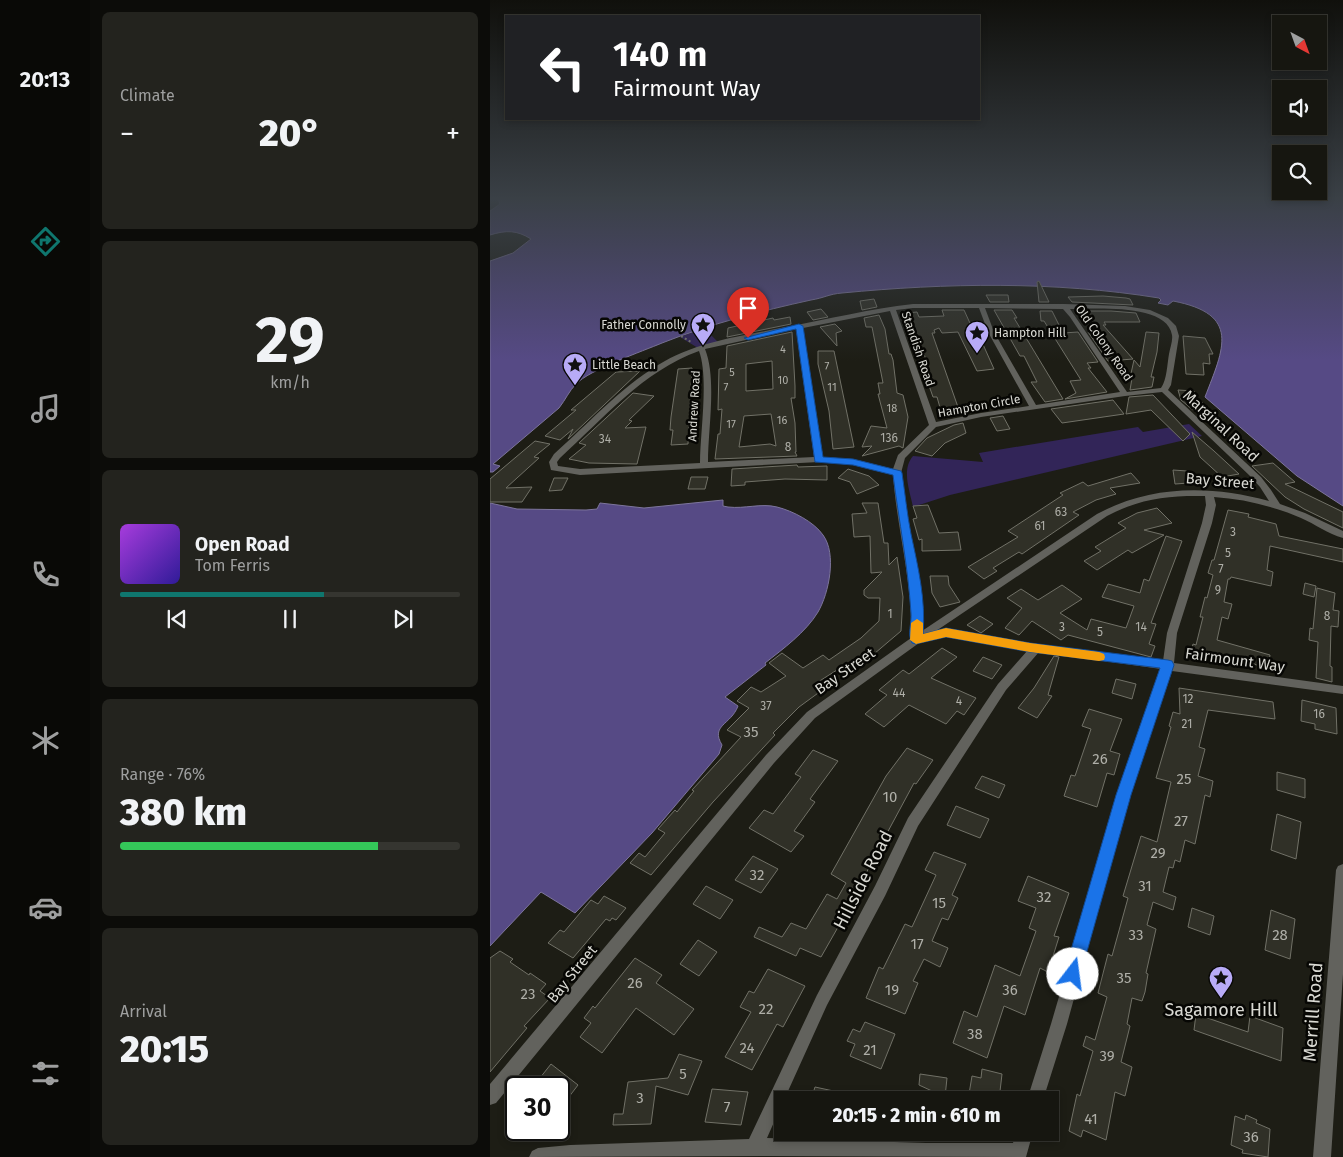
<!DOCTYPE html>
<html lang="en">
<head>
<meta charset="utf-8">
<style>
  :root { --surface:#161610; --page:#23231e; --text:#f1f3f6; --muted:#9e9f9f; --line:#353530; --accent:#0f766e }
  body { margin:0; font-family:"Fira Sans",sans-serif; background:var(--page); color:var(--text); height:100vh; display:flex; flex-direction:column; font-size:19px; white-space:nowrap }
  * { box-sizing:border-box; margin:0 }
  p { font-size:16px; color:var(--muted) }
  .icon { flex:none; width:28px; height:28px; fill:none; stroke:currentColor; stroke-width:2; stroke-linecap:round; stroke-linejoin:round }
  .map { position:relative; flex:1; overflow:hidden }
  .details { display:flex; flex-direction:column; gap:12px; padding:12px; background:#0c0c09; width:400px }
  .details>* { flex:none }
  .hud { position:absolute; left:15px; top:15px; width:475px; height:105px; border-radius:0px; box-shadow:0 2px 8px #0003,0 0 0 1px var(--line); background:#202124; color:#fff; overflow:hidden }
  .needle { width:32px; rotate:139deg }
  .buttons { position:absolute; left:782px; top:15px; display:grid; gap:10px }
  .buttons a { display:grid; place-items:center; width:55px; height:55px; border-radius:0px; background:var(--surface); box-shadow:0 2px 8px #0003,0 0 0 1px var(--line); font-size:25px }
  .speed { position:absolute; left:15px; top:1076px; display:flex; gap:10px; font-size:25px; font-weight:700; text-align:center }
  .speed>* { display:grid; place-content:center; width:65px; height:65px; border-radius:50%; background:var(--surface); box-shadow:0 2px 8px #0003,0 0 0 1px var(--line); line-height:1 }
  .speed .limit { border:2px solid #111; border-radius:8px; background:#fff; color:#111 }
  .pin { position:absolute; display:grid; place-items:center; width:42px; height:42px; color:#fff; margin:-51px -21px; border-radius:50% 50% 50% 0; rotate:-45deg; box-shadow:0 0 5px #0007 }
  .pin .icon { rotate:45deg }
  .me { position:absolute; width:55px; margin:-28px; rotate:15deg; stroke-linejoin:round; filter:drop-shadow(0 0 4px #0008) }
  .turn { display:flex; align-items:center; gap:18px; height:105px; padding:0 25px; font-size:22px }
  .turn .icon { width:65px; height:65px; stroke-width:2.5 }
  .turn b { display:block; font-size:35px; line-height:42px }
  .big { font-size:38px; font-weight:800; line-height:1.1 }
  .details .card { flex:1; display:flex; flex-direction:column; justify-content:center; gap:8px; min-width:0; padding:0 18px; border-radius:8px; background:var(--page) }
  .details .dial { align-items:center; gap:0 }
  .dial b { font-size:65px; line-height:1 }
  .song { display:flex; align-items:center; gap:15px }
  .cover { width:60px; height:60px; border-radius:8px; background:linear-gradient(135deg,hsl(280 70% 55%),hsl(250 70% 35%)) }
  .played { height:5px; border-radius:2px; background:linear-gradient(90deg,var(--accent) 60%,var(--line) 60%) }
  .keys { display:flex; justify-content:space-around; direction:ltr }
  .heat { display:flex; justify-content:space-between; align-items:center; font-size:28px; direction:ltr }
  .charge { height:8px; border-radius:4px; background:linear-gradient(90deg,#34c759 76%,var(--line) 0) }
  .trip { position:absolute; left:284px; top:1091px; width:285px; height:50px; border-radius:0px; background:var(--surface); box-shadow:0 2px 8px #0003,0 0 0 1px var(--line); font-weight:800; line-height:50px; text-align:center }
  main { display:flex; flex:1; min-height:0 }
  .tab-bar { display:flex; flex-direction:column; width:90px; justify-content:space-around; align-items:center; background:#090906; color:var(--muted) }
  .tab-bar .icon { width:35px; height:35px }
  .tab-bar .current { color:var(--accent) }
  .tab-bar b { font-size:22px; color:var(--text) }
  .map>svg:first-child { display:block }
</style>
</head>
<body>
<main>
<nav class="tab-bar">
<b>20:13</b>
<svg class="icon current" aria-label="directions" viewBox="0 0 24 24"><path d="M12 3l9 9-9 9-9-9zM9 14v-3h6M13 9l2 2-2 2"/></svg>
<svg class="icon" aria-label="music" viewBox="0 0 24 24"><path d="M9 18V5l10-2v13"/><circle cx="6" cy="18" r="3"/><circle cx="16" cy="16" r="3"/></svg>
<svg class="icon" aria-label="phone" viewBox="0 0 24 24"><path d="M5 4h4l2 5-3 2q2 4 5 5l2-3 5 2v4C11 20 4 13 5 4z"/></svg>
<svg class="icon" aria-label="climate" viewBox="0 0 24 24"><path d="M12 3v18M4 7l16 10M4 17L20 7"/></svg>
<svg class="icon" aria-label="car" viewBox="0 0 24 24"><path d="M5 17H2v-5l4-1 3-4h7l3 4 3 1v5h-3M9 17h6M6 11h13"/><circle cx="7" cy="17" r="2"/><circle cx="17" cy="17" r="2"/></svg>
<svg class="icon" aria-label="filters" viewBox="0 0 24 24"><path d="M4 7h16M4 17h16"/><circle cx="9" cy="7" r="2"/><circle cx="15" cy="17" r="2"/></svg>
</nav>
<section class="details">
<div class="card"><p>Climate</p>
<div class="heat"><a>−</a><b class="big">20°</b><a>+</a></div>
</div>
<div class="card dial"><b>29</b><p>km/h</p></div>
<div class="card">
<div class="song"><i class="cover"></i><div><b>Open Road</b><p>Tom Ferris</p></div></div>
<div class="played"></div>
<div class="keys"><svg class="icon" aria-label="previous" viewBox="0 0 24 24"><path d="M18 5L8 12l10 7zM5 5v14"/></svg><svg class="icon" aria-label="pause" viewBox="0 0 24 24"><path d="M8 5v14M16 5v14"/></svg><svg class="icon" aria-label="next" viewBox="0 0 24 24"><path d="M6 5l10 7-10 7zM19 5v14"/></svg></div>
</div>
<div class="card"><p>Range · 76%</p><b class="big">380 km</b><div class="charge"></div></div>
<div class="card"><p>Arrival</p><b class="big">20:15</b></div>
</section>
<div class="map">
<svg width="853" height="1157" viewBox="0 0 853 1157">
  <rect width="100%" height="100%" fill="#1d1d15"/>
  <path fill="#322558" d="M214,328L228,342L208,348L190,337Z
    M699,424L712,436L460,495L423,507C420,491 411,470 423,456L493,462L489,453L648,427L653,432Z"/>
  <path fill="#564a85" stroke="#7d759c" d="M8,199H853V506L807,476L715,397C734,348 751,314 683,301L678,305L668,303L671,300L669,298C564,281 456,283 352,293C339,294 334,298 321,300C271,311 220,324 172,343C153,351 99,370 86,384C79,391 76,399 69,408L3,464L10,466L3,472H0V261L23,253L41,239C27,230 16,230 0,235V211L10,204Z
    M233,500V506L238,507C255,509 271,503 287,507C303,511 324,522 333,535C347,554 339,593 328,612C316,632 293,649 275,663L276,665L235,697L248,706C241,725 220,725 232,745L229,754L162,833L85,913L51,892L0,946V503L27,509L96,510L107,509L110,503L154,508Z"/>
  <path fill="#303027" stroke="#717167" fill-rule="evenodd" d="M549,281L559,302H549L547,282Z
    M496,295H518L519,302H500Z
    M613,296L636,298L640,299L643,305L582,302L578,297Z
    M384,299L387,307L372,310L370,301Z
    M331,309L338,317L323,320L317,312Z
    M452,310H474L484,332L487,331L504,369L487,371L468,332L452,333L449,328L444,330L445,333H442L469,410L451,411L447,397H443L436,377H439L436,366H438L430,342H425L416,313L427,312L429,317L454,316Z
    M504,310H522L527,318H524L573,399L555,402L541,382H547L534,356H530Z
    M550,311H562L573,333L588,332L608,362L597,363L601,368H598L617,392L575,399L586,393L580,381L591,380L554,321H551Z
    M588,311H621L646,313L650,322H614L616,325H613L643,359L618,361L598,332L604,331Z
    M389,315L395,329L399,354H401L403,360L407,393L413,395L418,417L413,448L409,446L372,456L382,446L372,447L381,426L397,428L388,394H390L388,383H393L382,327H376L374,318Z
    M300,317L301,324L237,337L238,328L283,318L284,320Z
    M345,324L352,331L346,333L347,346L330,327Z
    M302,332L305,386V398H301L305,423L306,452H305L307,456L225,459L228,434H230L232,409L228,410L229,369L236,368L237,346ZM282,361L283,389L256,391V364ZM281,414L286,446L280,444L249,447L254,416Z
    M656,332L669,333L667,352L661,377H664L662,387L640,390L642,378H640L644,360L650,367Z
    M693,336L715,338L723,354H719L720,364L713,363L714,375L696,374Z
    M328,351H344L364,447L343,449L339,411L328,364Z
    M202,368L198,444L181,445L183,430H180L181,417L188,369Z
    M150,371L78,439L83,429L70,440L55,436L86,410H81L126,372Z
    M688,390L704,391L707,397L718,408L703,410L691,400Z
    M143,393L164,396L139,420L142,421L135,428L156,427L147,464L99,463L79,459L96,445L89,443Z
    M663,395L700,434L693,441L661,410L636,414L639,397Z
    M623,400L634,414L572,423L561,409Z
    M513,416L520,429L507,431L500,418Z
    M473,423L476,433L455,443L442,456L425,451L437,438L464,425Z
    M702,432L724,451L749,474L732,477L710,457Z
    M45,441L60,444L44,457L49,458L16,488L42,487L32,502H0V479Z
    M783,463L805,482L795,484L853,512V528L814,509L795,497L762,466Z
    M307,465L308,467L337,466V480L295,479L255,482V485L241,486L242,469Z
    M358,469L379,476L389,485L367,494L360,482L348,478Z
    M683,470L697,471L699,483L685,484Z
    M641,473L650,483L620,488L626,494L606,500L583,512L589,515L532,554L529,552L503,568L507,571L494,579L478,567L528,537L518,531L573,495L570,493L593,482L598,486Z
    M201,477H218L215,489H198Z
    M64,478H78L72,490L59,491Z
    M372,503H388L394,543H398L399,565L407,557L413,597L411,631L371,665L368,663L363,666L358,663L328,682L335,688L309,707L283,733L285,735L223,802L161,875L140,863L149,853L155,857L175,833L168,829L185,810L187,812L204,791L202,790L251,737L237,730L259,708L247,701L261,687L271,692L296,676L279,663L292,653L313,668L333,655L339,660L371,638L389,621L390,598H378L374,595V590L392,572L381,573L380,536L364,537L362,514L377,513Z
    M438,505L449,533L468,532L471,550L432,551V539L429,540L423,519L427,518L423,506Z
    M667,508L682,523L654,530L674,535L642,553L638,550L607,570L594,561L611,551L605,547L636,528L628,523L647,513Z
    M738,510L759,514L758,517L786,524L789,536L853,549V562L780,546L777,570L783,572L781,586L741,577L740,579H738L734,602L742,604L738,619L732,617L727,640L780,655L778,668L723,653L721,662L700,656L703,644L706,645L713,617H710L715,597L717,598L723,575L718,573L722,560H724Z
    M676,536L692,541L661,623L666,624L659,644L665,646L661,657L578,635L571,640L542,621L529,635L515,628L532,608L517,598L531,589L548,600L572,585L592,599L570,613L597,630L601,619L636,628L644,606L612,597L618,584L650,593L654,579L659,581Z
    M440,576H458L459,585L470,602L450,607L442,593Z
    M815,583L826,586L824,597L813,594Z
    M827,588L845,593L843,610L849,611L848,627L841,626L840,666L842,667V682L826,678L828,642L819,640L820,628L823,629Z
    M490,616L503,624L491,633L477,625Z
    M452,648L467,657L441,678L486,698L474,715L467,711L456,724L419,705L394,727L375,714L397,695L389,690L413,670L419,674Z
    M564,656L569,657L558,695L562,696L547,718L528,708L544,688Z
    M493,657L512,665L502,679L483,671Z
    M626,679L646,684L642,699L622,693Z
    M689,688L783,702L785,719L718,710L709,747L715,749L708,776L723,781L720,797L715,795L705,844L695,840L690,862L685,860L683,868L679,867L673,892L686,897L683,910L663,902L657,925L666,929L656,973L658,974L655,992L652,1001L642,998L637,1024L640,1026L631,1062L642,1067L635,1096L625,1092L616,1140L593,1130L591,1137L579,1131L587,1094L590,1096L603,1051L593,1046L596,1036L605,1040L617,997L608,993L618,954L622,956L638,898L633,896L651,836L667,842L681,782L666,778L681,727L679,726L683,712L690,714Z
    M812,700L846,708L847,734L825,729V724L811,721Z
    M599,709L632,719L620,751L630,754L624,775L617,773L607,807L574,796L581,775L585,776L601,729L592,726Z
    M417,748L443,760L426,784L424,783L382,861L364,899L331,957L310,948L306,956L264,937L269,927L292,937L301,923L316,929L337,894L347,899L356,883L341,874L396,776Z
    M323,750L348,761L320,799L325,802L304,831L314,836L301,852L259,828L274,810L283,814L311,777L305,774Z
    M787,772L815,779V798L787,790Z
    M492,776L515,785L509,798L485,788Z
    M466,806L499,819L490,838L457,825Z
    M787,814L811,822L806,859L781,850Z
    M444,852L476,864L462,895L468,898L458,920L452,918L442,941L458,948L450,967L434,959L423,981L428,983L415,1014L376,998L389,967L393,969L415,924L422,927L446,875L435,870Z
    M263,856L288,869L271,893L245,880Z
    M538,876L579,893L564,936L569,937L558,972L550,968L535,1015L514,1006L497,1058L463,1043L474,1011L487,1017L505,965L530,976L546,931L539,928L546,908L528,901Z
    M216,886L243,900L230,919L203,904Z
    M114,896L136,908L126,920L122,918L120,921L116,919L83,958L58,943L70,930L74,932L101,900L108,904Z
    M702,908L724,916L720,935L698,927Z
    M781,910L805,919L800,959L775,950Z
    M208,940L227,952L209,976L190,964Z
    M10,951L23,959L20,962L39,975L40,973L56,984L50,991L60,998L34,1026L37,1028L0,1072V958Z
    M145,958L172,975L166,983L204,1009L184,1035L146,1008L112,1053L90,1037L101,1023L94,1018L103,1006L105,1008Z
    M278,969L315,986L293,1027L287,1024L262,1070L235,1057L261,1012L250,1007L259,991L264,993Z
    M706,1014L758,1032L760,1016L793,1028L791,1061L704,1030Z
    M375,1022L405,1034L391,1069L360,1056L365,1044L357,1041L363,1029L370,1032Z
    M189,1054L212,1061L198,1095L166,1086L161,1124L123,1125L124,1114H133L138,1082L178,1078Z
    M61,1064L88,1085L69,1110V1088H42Z
    M492,1069L512,1074L509,1100H478L482,1076L491,1078Z
    M430,1074L457,1078L455,1097L429,1085Z
    M325,1087L362,1095L361,1100H321Z
    M222,1089L258,1092L251,1125L215,1122Z
    M756,1115L767,1120L766,1123L780,1129L778,1157L752,1153L753,1150L741,1145L745,1116L755,1120Z"/>
  <g fill="none" stroke-linecap="round" stroke-linejoin="round">
    <path stroke="#74746d" stroke-width="2" stroke-dasharray="2 2.5" stroke-linecap="butt" d="M191,336L201,342"/>
    <path fill="#62625d" fill-rule="evenodd" d="M423,304H574L635,306L660,310L678,318L686,326L689,336L681,385L678,390L771,477L781,490L790,504L815,513L853,531V538C838,534 825,524 811,518C783,506 754,499 724,497L726,505L722,523L687,633L684,663L853,686V694L682,671L640,795L577,1024L553,1100H537L561,1024L628,795L671,669L549,652L516,690L428,826L395,896L337,1005L294,1100H292V1104L277,1138L436,1143H523L526,1132H543L536,1157L275,1156L39,1157L42,1151L48,1148L80,1145L259,1139L327,995L385,886L418,818L508,684L538,650L456,637L429,643L325,718L284,763L6,1103L0,1105V1084L276,755L317,712L421,638C423,583 407,530 403,475L363,465L329,462L90,475L61,470L59,462L64,454C98,424 129,389 168,365C207,341 252,336 296,327C338,319 380,309 423,304ZM423,308H489L498,332L539,406L491,413L446,422L406,310ZM495,308L573,309L580,317L630,392L546,405L504,332ZM580,309C604,309 677,303 682,335C683,341 680,348 679,354C677,365 677,379 671,388L637,392ZM400,311L439,425L408,455L403,469L363,459L333,457L313,328ZM306,329L324,457L218,462C218,429 227,379 215,349ZM209,351C219,378 210,433 210,463L90,469L68,466L67,462L70,458C113,419 153,371 209,351ZM672,392L759,475L770,487L779,501C720,485 661,485 607,514L432,631L431,597L416,515L411,473L415,458L446,427L491,417L635,396ZM697,496H715L716,505L712,523L677,633L673,661L540,643L456,629L446,631L617,516C643,502 668,497 697,496Z
      M853,864V974L841,1157H823L846,870L848,866Z"/>
  </g>
  <linearGradient id="sky" x2="0" y2="1"><stop stop-color="#10100c"/><stop offset="0.55" stop-color="#3a4046"/><stop offset="1" stop-color="#3a4046" stop-opacity="0"/></linearGradient>
  <rect width="853" height="361" fill="url(#sky)"/>
  <path fill="#1a73e8" stroke="#114b97" d="M309,324L313,326L333,457L363,459L411,471L412,473C415,493 417,514 421,534C428,567 436,600 433,634L456,628L540,643L678,660L682,661L684,665L641,795L589,980L583,982L577,980L574,974L626,795L670,668L540,652L456,637L426,644L422,643C417,635 422,622 421,613C418,566 409,521 403,475L363,465L325,462L306,329L258,340L254,338Z"/>
  <path fill="#f59e0b" d="M427,619L433,623V634L456,628L540,643L609,652L614,654L615,657L614,660L609,661L540,652L456,637L426,644L420,640L421,623Z"/>
  <defs>
    <symbol id="sight-pin" viewBox="-11 -11 22 30"><path d="M0 17L-7.5 6A9.5 9.5 0 1 1 7.5 6Z" fill="#b8abf7" stroke="#070704"/><path d="M0-6L1.8-2.2L6-1.7L2.9 1.2L3.7 5.4L0 3.3L-3.7 5.4L-2.9 1.2L-6-1.7L-1.8-2.2Z" fill="#111"/></symbol>
  </defs>
  <g fill-rule="evenodd">
    <use href="#sight-pin" x="199" y="311" width="28" height="38"/>
    <use href="#sight-pin" x="473" y="319" width="28" height="38"/>
    <use href="#sight-pin" x="71" y="351" width="28" height="38"/>
    <use href="#sight-pin" x="717" y="964" width="28" height="38"/>
  </g>
  <g text-anchor="middle" dominant-baseline="central" stroke-width="5" stroke-linejoin="round" paint-order="stroke">
    <g font-size="11" fill="#afafa8">
      <text x="293" y="349">4</text>
      <text x="337" y="366">7</text>
      <text x="242" y="372">5</text>
      <text x="293" y="380">10</text>
      <text x="236" y="387">7</text>
      <text x="342" y="387">11</text>
      <text x="402" y="408">18</text>
      <text x="292" y="420">16</text>
      <text x="241" y="424">17</text>
    </g>
    <g font-size="12" fill="#d9d9d3" stroke="#070704" text-anchor="start">
      <text x="196" y="325" text-anchor="end">Father Connolly</text>
      <text x="504" y="333">Hampton Hill</text>
      <text x="102" y="365">Little Beach</text>
    </g>
    <g font-size="12" fill="#d9d9d3" stroke="#070704">
      <text transform="translate(614 343) rotate(55)">Old Colony Road</text>
      <text transform="translate(428 349) rotate(71)">Standish Road</text>
      <text transform="translate(204 406) rotate(-87)">Andrew Road</text>
      <text transform="translate(489 406) rotate(-10)">Hampton Circle</text>
    </g>
    <g font-size="12" fill="#afafa8">
      <text x="399" y="438">136</text>
      <text x="115" y="439">34</text>
      <text x="298" y="447">8</text>
      <text x="571" y="512">63</text>
      <text x="550" y="526">61</text>
      <text x="743" y="532">3</text>
      <text x="738" y="553">5</text>
      <text x="731" y="569">7</text>
      <text x="728" y="590">9</text>
      <text x="400" y="614">1</text>
      <text x="837" y="616">8</text>
      <text x="572" y="627">3</text>
      <text x="651" y="627">14</text>
      <text x="610" y="632">5</text>
      <text x="409" y="693">44</text>
      <text x="698" y="699">12</text>
      <text x="469" y="701">4</text>
      <text x="276" y="706">37</text>
      <text x="829" y="714">16</text>
      <text x="697" y="724">21</text>
    </g>
    <g font-size="15" fill="#d9d9d3" stroke="#070704">
      <text transform="translate(731 426) rotate(43)">Marginal Road</text>
      <text transform="translate(730 481) rotate(5)">Bay Street</text>
      <text transform="translate(745 660) rotate(8)">Fairmount Way</text>
      <text transform="translate(355 671) rotate(-35)">Bay Street</text>
      <text transform="translate(82 974) rotate(-51)">Bay Street</text>
    </g>
    <g font-size="15" fill="#afafa8">
      <text x="261" y="732">35</text>
      <text x="610" y="759">26</text>
      <text x="694" y="779">25</text>
      <text x="400" y="797">10</text>
      <text x="691" y="821">27</text>
      <text x="668" y="853">29</text>
      <text x="267" y="875">32</text>
      <text x="655" y="886">31</text>
      <text x="554" y="897">32</text>
      <text x="449" y="903">15</text>
      <text x="646" y="935">33</text>
      <text x="790" y="935">28</text>
      <text x="427" y="944">17</text>
      <text x="634" y="978">35</text>
      <text x="145" y="983">26</text>
      <text x="402" y="990">19</text>
      <text x="520" y="990">36</text>
      <text x="38" y="994">23</text>
      <text x="276" y="1009">22</text>
      <text x="485" y="1034">38</text>
      <text x="257" y="1048">24</text>
      <text x="380" y="1050">21</text>
      <text x="617" y="1056">39</text>
      <text x="193" y="1074">5</text>
      <text x="150" y="1098">3</text>
      <text x="237" y="1107">7</text>
      <text x="601" y="1119">41</text>
      <text x="761" y="1137">36</text>
    </g>
    <g font-size="18" fill="#d9d9d3" stroke="#070704">
      <text transform="translate(373 880) rotate(-63)">Hillside Road</text>
      <text transform="translate(823 1012) rotate(-86)">Merrill Road</text>
    </g>
    <g font-size="18" fill="#d9d9d3" stroke="#070704">
      <text x="731" y="1010">Sagamore Hill</text>
    </g>
  </g>
</svg>
<div class="buttons">
<a><svg class="needle" viewBox="-14 -14 28 28"><path d="M0-13l5 13h-10z" fill="#e53935"/><path d="M0 13l5-13h-10z" fill="#9e9f9f"/></svg></a>
<a><svg class="icon" aria-label="sound" viewBox="0 0 24 24"><path d="M4 9h4l5-4v14l-5-4H4zM17 9q2 3 0 6"/></svg></a>
<a><svg class="icon" aria-label="search" viewBox="0 0 24 24"><circle cx="10" cy="10" r="6"/><path d="M15 15l6 6"/></svg></a>
</div>
<div class="speed"><div class="limit">30</div></div>
<div class="pin" style="left:258px;top:338px;background:#d93025"><svg class="icon" aria-label="arrive" viewBox="0 0 24 24"><path d="M6 21V4h12l-3 4 3 4H6"/></svg></div>
<svg class="me" style="left:583px;top:974px" viewBox="-20 -20 40 40"><circle r="19" fill="#fff"/><path d="M0-13L10 11 0 6-10 11z" fill="#1a73e8"/></svg>
<div class="trip">20:15 · 2 min · 610 m</div>
<div class="hud">
<div class="turn"><svg class="icon" aria-label="left" viewBox="0 0 24 24"><path d="M17 20v-9H6M10 6l-5 5 5 5"/></svg><div><b>140 m</b>Fairmount Way</div></div>
</div>
</div>
</main>
</body>
</html>
